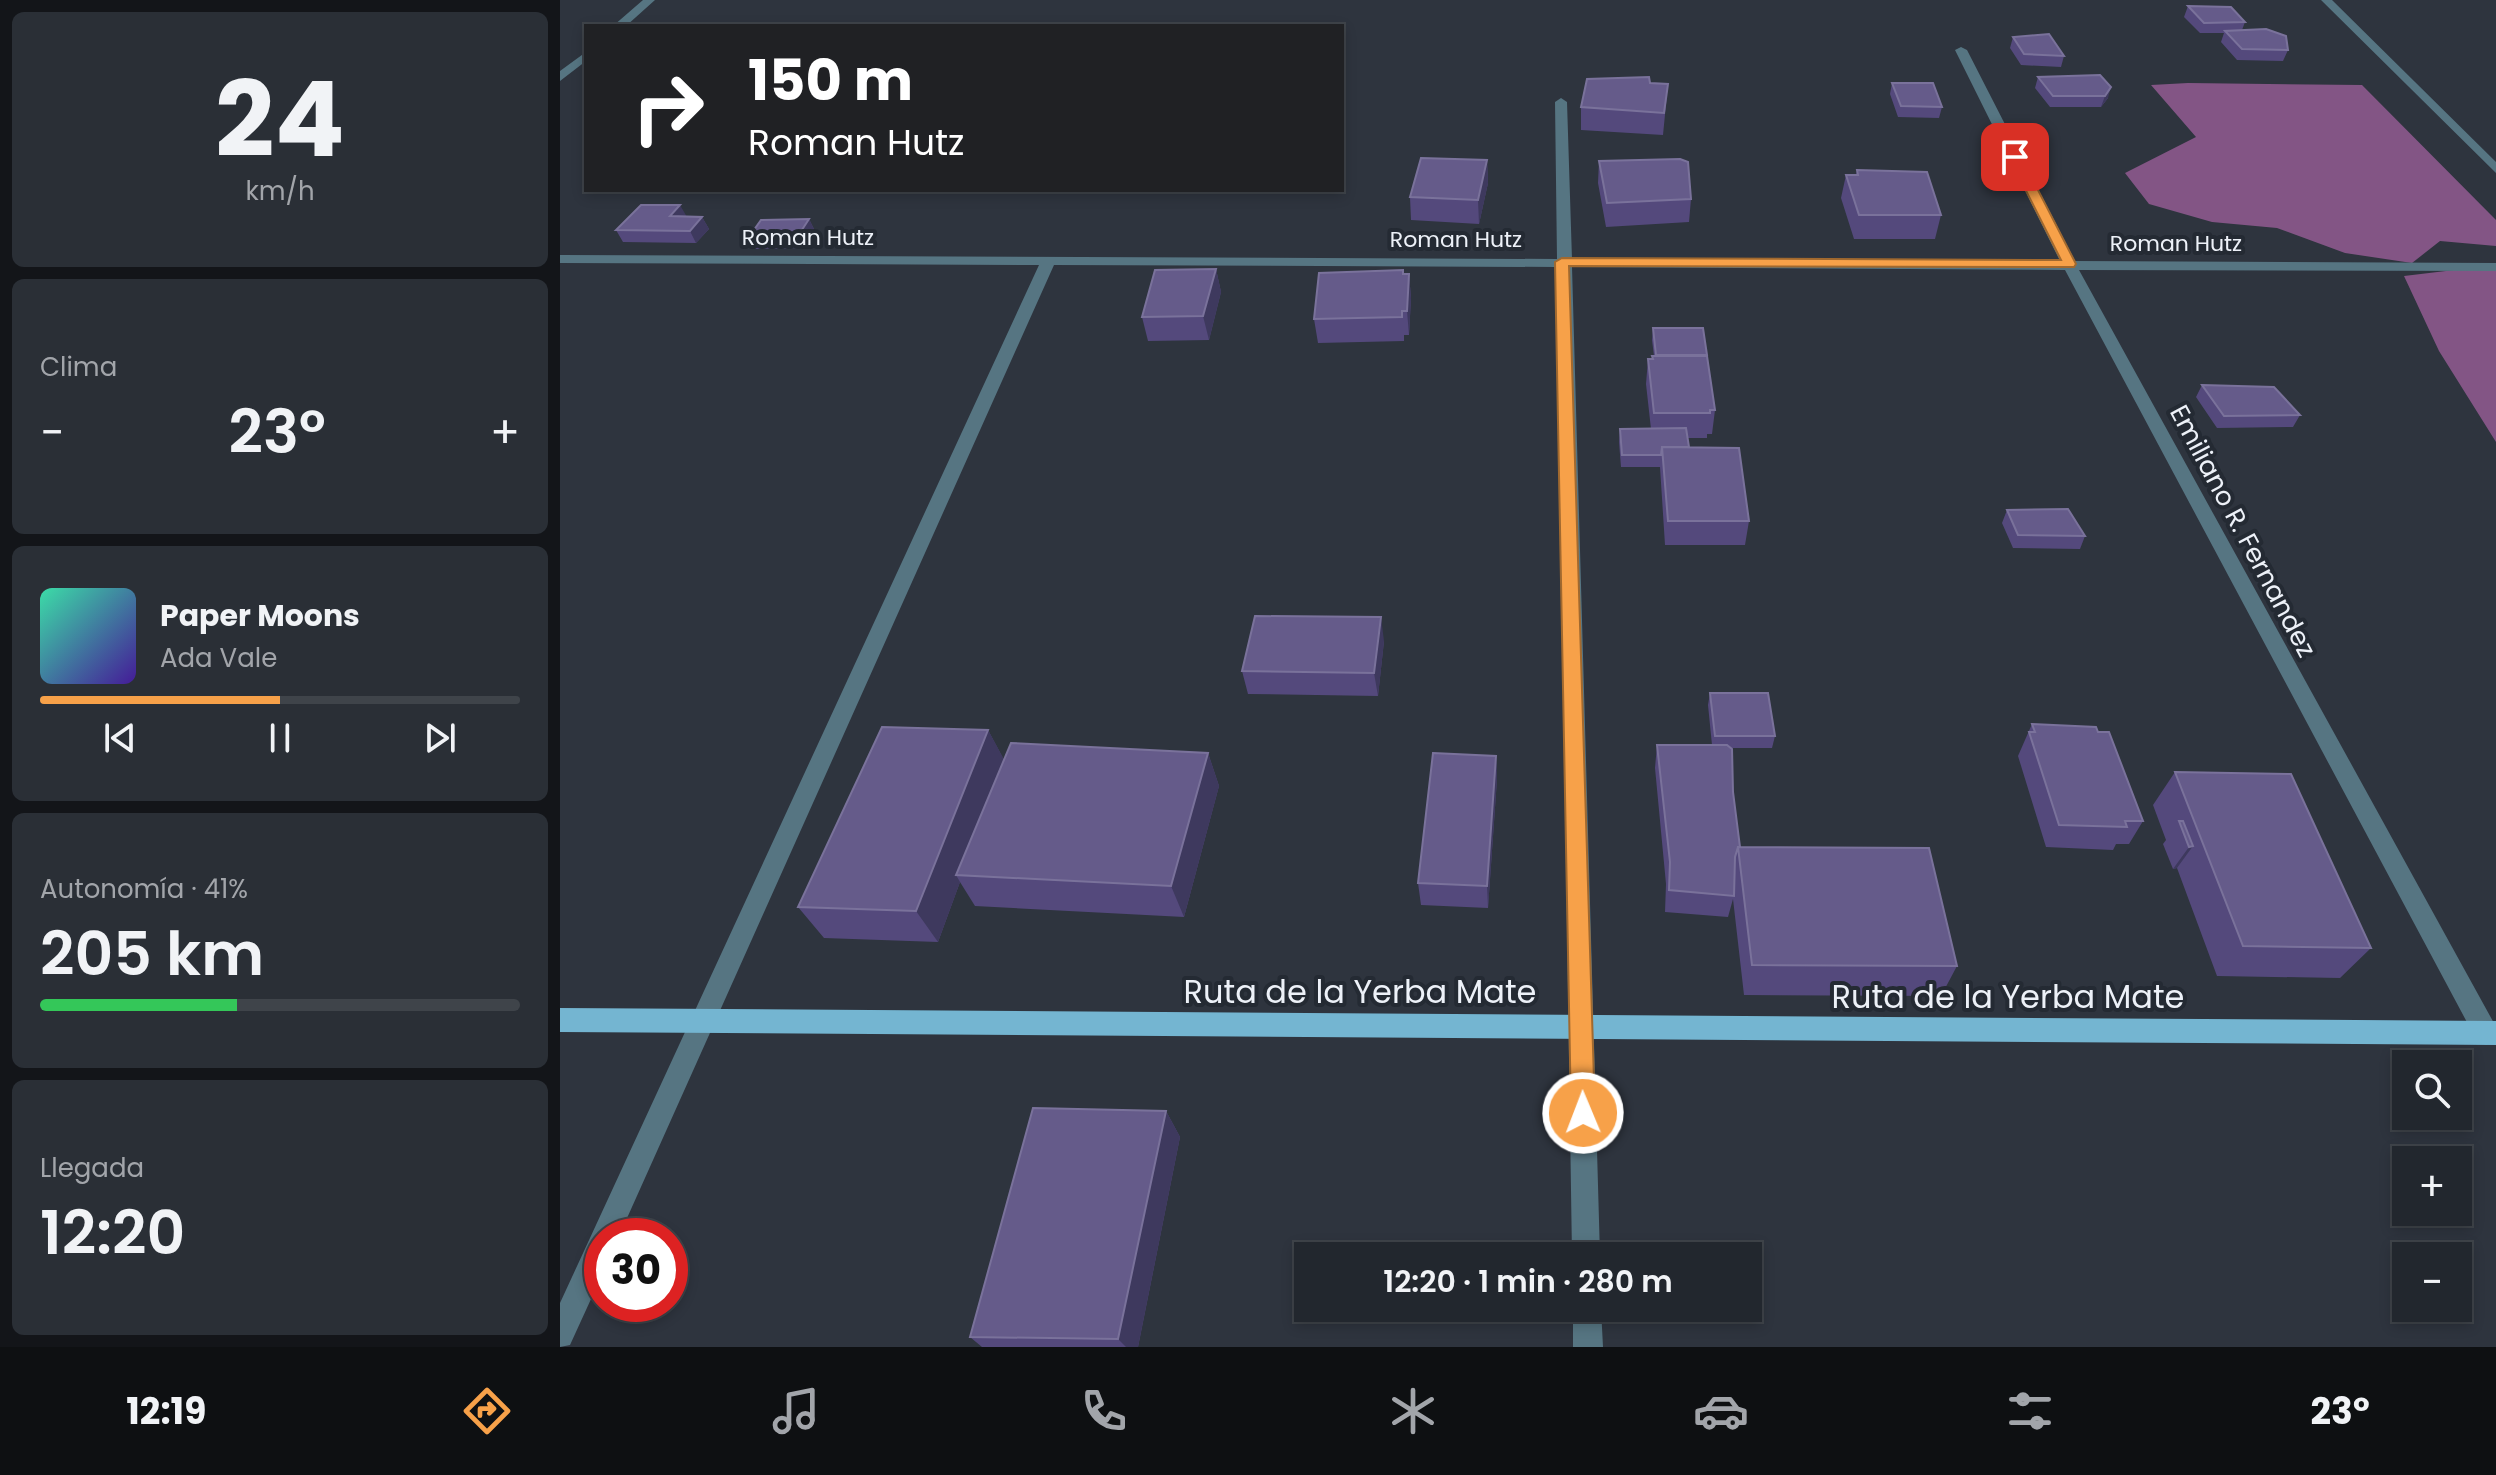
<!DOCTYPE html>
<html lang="es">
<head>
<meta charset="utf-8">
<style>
  :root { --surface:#22272e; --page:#2a2f36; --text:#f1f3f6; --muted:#a2a5aa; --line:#3f444a; --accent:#f7a149 }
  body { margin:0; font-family:Poppins,sans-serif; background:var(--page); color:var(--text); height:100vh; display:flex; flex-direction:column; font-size:30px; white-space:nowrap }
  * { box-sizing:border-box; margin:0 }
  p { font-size:26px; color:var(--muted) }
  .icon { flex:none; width:44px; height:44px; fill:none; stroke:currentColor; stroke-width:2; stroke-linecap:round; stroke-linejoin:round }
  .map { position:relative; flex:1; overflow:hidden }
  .side { display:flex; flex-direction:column; gap:12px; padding:12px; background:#131519; width:560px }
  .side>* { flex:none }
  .top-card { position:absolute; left:24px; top:24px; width:760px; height:168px; border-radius:0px; box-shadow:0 4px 12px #0003,0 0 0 2px var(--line); background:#202124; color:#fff; overflow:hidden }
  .buttons { position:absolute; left:1832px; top:1050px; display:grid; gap:16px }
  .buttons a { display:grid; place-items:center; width:80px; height:80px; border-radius:0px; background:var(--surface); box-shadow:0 4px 12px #0003,0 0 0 2px var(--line); font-size:40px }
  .speed { position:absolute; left:24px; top:1218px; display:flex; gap:16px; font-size:40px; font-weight:700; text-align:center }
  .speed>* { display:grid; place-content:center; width:104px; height:104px; border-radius:50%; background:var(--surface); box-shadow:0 4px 12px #0003,0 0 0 2px var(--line); line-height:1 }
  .speed .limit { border:12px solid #d22; background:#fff; color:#111 }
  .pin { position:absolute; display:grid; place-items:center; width:68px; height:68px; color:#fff; margin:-34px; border-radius:16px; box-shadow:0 4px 12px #0006 }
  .me { position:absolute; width:88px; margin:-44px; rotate:359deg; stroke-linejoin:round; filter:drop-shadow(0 0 6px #0008) }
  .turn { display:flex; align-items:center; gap:28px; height:168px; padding:0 32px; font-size:36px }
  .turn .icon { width:104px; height:104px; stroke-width:2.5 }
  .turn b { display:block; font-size:56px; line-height:68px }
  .big { font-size:60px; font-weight:600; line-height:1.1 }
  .side .tile { flex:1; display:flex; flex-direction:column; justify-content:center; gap:12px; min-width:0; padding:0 28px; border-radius:12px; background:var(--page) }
  .side .dial { align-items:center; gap:0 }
  .dial b { font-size:104px; line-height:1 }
  .song { display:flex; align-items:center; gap:24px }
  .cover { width:96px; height:96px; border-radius:12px; background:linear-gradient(135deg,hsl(160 70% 55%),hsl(260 70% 35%)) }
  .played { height:8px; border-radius:4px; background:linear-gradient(90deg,var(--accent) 50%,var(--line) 50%) }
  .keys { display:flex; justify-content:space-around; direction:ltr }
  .heat { display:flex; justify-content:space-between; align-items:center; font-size:44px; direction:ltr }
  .charge { height:12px; border-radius:6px; background:linear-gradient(90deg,#34c759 41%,var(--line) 0) }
  .trip { position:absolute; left:734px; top:1242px; width:468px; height:80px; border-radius:0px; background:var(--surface); box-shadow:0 4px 12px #0003,0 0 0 2px var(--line); font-weight:600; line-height:80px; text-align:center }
  .menu { display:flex; height:128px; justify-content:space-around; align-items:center; background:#0e1012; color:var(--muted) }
  .menu .icon { width:56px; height:56px }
  .menu .on { color:var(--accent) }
  .menu b { font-size:36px; color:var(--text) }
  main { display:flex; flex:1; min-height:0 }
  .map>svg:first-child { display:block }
</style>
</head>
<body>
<main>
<section class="side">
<div class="tile dial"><b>24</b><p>km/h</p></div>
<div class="tile"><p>Clima</p>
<div class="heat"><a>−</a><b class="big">23°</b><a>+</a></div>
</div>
<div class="tile">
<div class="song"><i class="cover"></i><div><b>Paper Moons</b><p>Ada Vale</p></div></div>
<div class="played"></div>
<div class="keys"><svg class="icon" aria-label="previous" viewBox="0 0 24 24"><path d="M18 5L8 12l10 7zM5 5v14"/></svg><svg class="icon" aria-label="pause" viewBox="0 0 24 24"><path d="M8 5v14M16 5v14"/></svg><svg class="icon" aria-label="next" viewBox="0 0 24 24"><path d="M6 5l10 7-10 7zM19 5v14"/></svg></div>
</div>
<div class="tile"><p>Autonomía · 41%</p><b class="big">205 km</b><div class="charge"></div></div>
<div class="tile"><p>Llegada</p><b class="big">12:20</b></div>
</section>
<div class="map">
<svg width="1936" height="1347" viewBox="0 0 1936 1347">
  <rect width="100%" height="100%" fill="#2e343e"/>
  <path fill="#835585" d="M1628,83L1802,85L1936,220V246L1880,241L1852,263L1785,253L1717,228L1652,222L1589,204L1565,173L1636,137L1591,85Z
    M1936,265V442L1879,351L1844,276Z"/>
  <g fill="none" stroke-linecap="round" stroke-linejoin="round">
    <path fill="#567582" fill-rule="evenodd" d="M83,0H95L66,26H53Z
      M1761,0H1772L1936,162V173Z
      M1401,47L1407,50L1515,261L1936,263V271L1519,270L1935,1025V1041L1926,1045L1917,1041L1505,270L1012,267L1040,1256H1012L997,267L494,265L59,1236H42V1275L10,1345L0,1347V1303L479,265L0,263V255L997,259L995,102L1001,98L1007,102L1012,259L1500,261L1395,50Z
      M26,52V61L0,81V71Z
      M1013,1308H1041L1043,1347H1013Z"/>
    <path fill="#74b5d1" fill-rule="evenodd" d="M0,1008L1936,1021V1045L0,1032Z"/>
  </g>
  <path fill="#54497c" d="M1628,6L1685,22L1682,30L1728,50L1723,61L1677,60L1661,42L1664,33H1640L1624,17Z
    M1453,37L1504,56L1501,67L1461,65L1450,48Z
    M1540,75L1548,98L1541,107H1490L1475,88L1478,77Z
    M1090,83L1108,84L1103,135L1021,130V107Z
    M1332,83L1382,107L1379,118L1338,117L1330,94Z
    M927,160L928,183L919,224L851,220L850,197Z
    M1039,161L1131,199L1129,222L1046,227L1038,183Z
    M1297,170L1381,215L1375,239H1294L1281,198L1286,175H1296Z
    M126,216L142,217L149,229L136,243L63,242L56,230Z
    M249,219L255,231L244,248L195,249L189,237Z
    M656,269L661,292L649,340L588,341L582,317Z
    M843,274H849L851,298L849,335H844V341L758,343L754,319Z
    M1093,328H1143L1155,410L1152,434H1147V438H1128L1129,447L1189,521L1185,545H1105L1100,467H1061L1059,442L1060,429H1091L1086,384L1088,359H1092L1094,356L1092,340Z
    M1642,385L1740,415L1733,427L1657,428L1636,397Z
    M1447,510L1525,536L1520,549L1453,548L1442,523Z
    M824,641L818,696L688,694L682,671Z
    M1150,693L1215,736L1212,748H1172L1173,792L1180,847L1397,966L1381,996L1184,995L1173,899L1168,917L1105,912L1106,884L1095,768L1097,745H1152L1148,705Z
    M1472,724L1538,732L1583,821L1569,844H1556L1553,850L1486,847L1458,756Z
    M428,730L444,760L648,753L659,786L624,917L415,906L400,882L378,942L264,938L238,907Z
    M936,756L937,779L928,908L861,905L858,883Z
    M1615,772L1811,948L1780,978L1657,976L1617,868L1613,869L1603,844L1606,840L1593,805Z
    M606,1111L620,1137L578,1347H422L410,1337Z"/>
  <path fill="#3e395e" d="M1551,87L1548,98L1541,107L1545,96Z
    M927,160L928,183L919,224L918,200Z
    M120,205L127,217L110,216Z
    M142,217L149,229L136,243L130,231Z
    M249,219L255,231L244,248L238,236Z
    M656,269L661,292L649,340L643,316Z
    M849,274L851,298L849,335L847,311Z
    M821,617L824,641L818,696L814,673Z
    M428,730L446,763L396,875L400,882L378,942L356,911Z
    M648,753L659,786L624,917L611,886Z
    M936,756L937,779L928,908L927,886Z
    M1633,846L1617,868L1613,869L1629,847Z
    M606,1111L620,1137L578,1347H566L558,1339Z"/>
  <path fill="#655b8a" stroke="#7a729b" stroke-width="2" d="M1628,6L1671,7L1685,22L1644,23Z
    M1706,29L1726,36L1728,50L1682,49L1665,31Z
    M1489,34L1504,56L1464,54L1453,37Z
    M1540,75L1551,87L1545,96H1493L1478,77Z
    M1089,77L1090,83L1108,84L1104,113L1021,107L1027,79Z
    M1332,83H1373L1382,107L1341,106Z
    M861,158L927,160L918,200L850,197Z
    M1120,159L1128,162L1131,199L1047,203L1039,161Z
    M1297,170L1367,172L1381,215H1299L1286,175H1298Z
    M81,205H120L110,216L142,217L130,231L56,230Z
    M249,219L238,236L189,237L201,220Z
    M656,269L643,316L582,317L595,270Z
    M843,270V274H849L847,311H842V317L754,319L759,273Z
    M1093,328H1143L1147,355H1096Z
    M1092,356H1147L1155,410H1150V413H1094L1088,359H1093Z
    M1642,385L1714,387L1740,415L1664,416Z
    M1126,428L1129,447H1102L1101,455H1062L1060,429Z
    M1102,447L1179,448L1189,521H1108Z
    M1508,509L1525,536L1458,535L1447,510Z
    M695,616L821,617L814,673L682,671Z
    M1150,693H1208L1215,736H1155Z
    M1472,724L1536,727L1538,732H1549L1583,821H1565L1567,827L1499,825L1469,732H1475Z
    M322,727L428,730L356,911L238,907Z
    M451,743L648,753L611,886L396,875Z
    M1097,745H1167L1172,749L1173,792L1180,847H1178L1175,857L1174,896L1109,890L1110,862Z
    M873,753L936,756L927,886L858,883Z
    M1615,772L1731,774L1811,948L1683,946Z
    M1619,821H1623L1633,846L1629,847Z
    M1178,847L1369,848L1397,966L1192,965Z
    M473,1108L606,1111L558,1339L410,1337Z"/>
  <path fill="#f7a149" stroke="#a1692f" stroke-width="2" d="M1455,154L1461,157L1516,264L1514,267L1009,266L1035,1113L1032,1121L1023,1124L1015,1121L1011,1113L995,262L1002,258L1501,260L1449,157Z"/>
  <g text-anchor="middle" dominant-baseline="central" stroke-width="8" stroke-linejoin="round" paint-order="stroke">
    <g font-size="22" fill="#edf1f8" stroke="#242a33">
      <text x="248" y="237">Roman Hutz</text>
      <text x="896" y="239">Roman Hutz</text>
      <text x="1616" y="243">Roman Hutz</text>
    </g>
    <g font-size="26" fill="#edf1f8" stroke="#242a33">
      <text transform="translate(1683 531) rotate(62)">Emiliano R. Fernandez</text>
    </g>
    <g font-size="32" fill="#edf1f8" stroke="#242a33">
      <text x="800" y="991">Ruta de la Yerba Mate</text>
      <text x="1448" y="996">Ruta de la Yerba Mate</text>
    </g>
  </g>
</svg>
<div class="buttons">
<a><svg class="icon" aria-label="search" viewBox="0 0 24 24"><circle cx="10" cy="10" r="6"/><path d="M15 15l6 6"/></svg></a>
<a>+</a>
<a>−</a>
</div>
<div class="speed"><div class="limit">30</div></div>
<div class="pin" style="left:1455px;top:157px;background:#d93025"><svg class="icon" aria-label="arrive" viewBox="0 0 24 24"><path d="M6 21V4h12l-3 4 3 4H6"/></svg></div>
<svg class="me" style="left:1023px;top:1113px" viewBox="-20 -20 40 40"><circle r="17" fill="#f7a149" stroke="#fff" stroke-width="3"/><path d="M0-11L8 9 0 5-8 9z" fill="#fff"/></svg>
<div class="trip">12:20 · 1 min · 280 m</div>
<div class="top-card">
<div class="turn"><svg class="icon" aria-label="right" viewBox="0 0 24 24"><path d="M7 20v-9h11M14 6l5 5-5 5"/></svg><div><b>150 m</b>Roman Hutz</div></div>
</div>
</div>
</main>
<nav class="menu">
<b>12:19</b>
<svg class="icon on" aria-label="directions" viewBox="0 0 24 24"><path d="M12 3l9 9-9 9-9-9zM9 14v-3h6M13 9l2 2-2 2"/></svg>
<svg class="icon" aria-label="music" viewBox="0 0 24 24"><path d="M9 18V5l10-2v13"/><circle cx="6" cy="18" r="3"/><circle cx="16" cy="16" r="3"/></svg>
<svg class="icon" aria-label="phone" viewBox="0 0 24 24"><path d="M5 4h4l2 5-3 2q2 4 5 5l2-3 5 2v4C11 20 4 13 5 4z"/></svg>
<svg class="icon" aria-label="climate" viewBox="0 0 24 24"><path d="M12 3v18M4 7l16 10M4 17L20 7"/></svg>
<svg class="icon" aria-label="car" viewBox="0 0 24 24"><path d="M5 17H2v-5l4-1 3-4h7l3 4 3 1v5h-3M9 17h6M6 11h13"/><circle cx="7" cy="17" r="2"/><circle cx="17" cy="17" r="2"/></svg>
<svg class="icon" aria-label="filters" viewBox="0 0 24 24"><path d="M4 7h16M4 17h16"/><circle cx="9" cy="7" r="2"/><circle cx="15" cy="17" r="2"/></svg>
<b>23°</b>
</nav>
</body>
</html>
